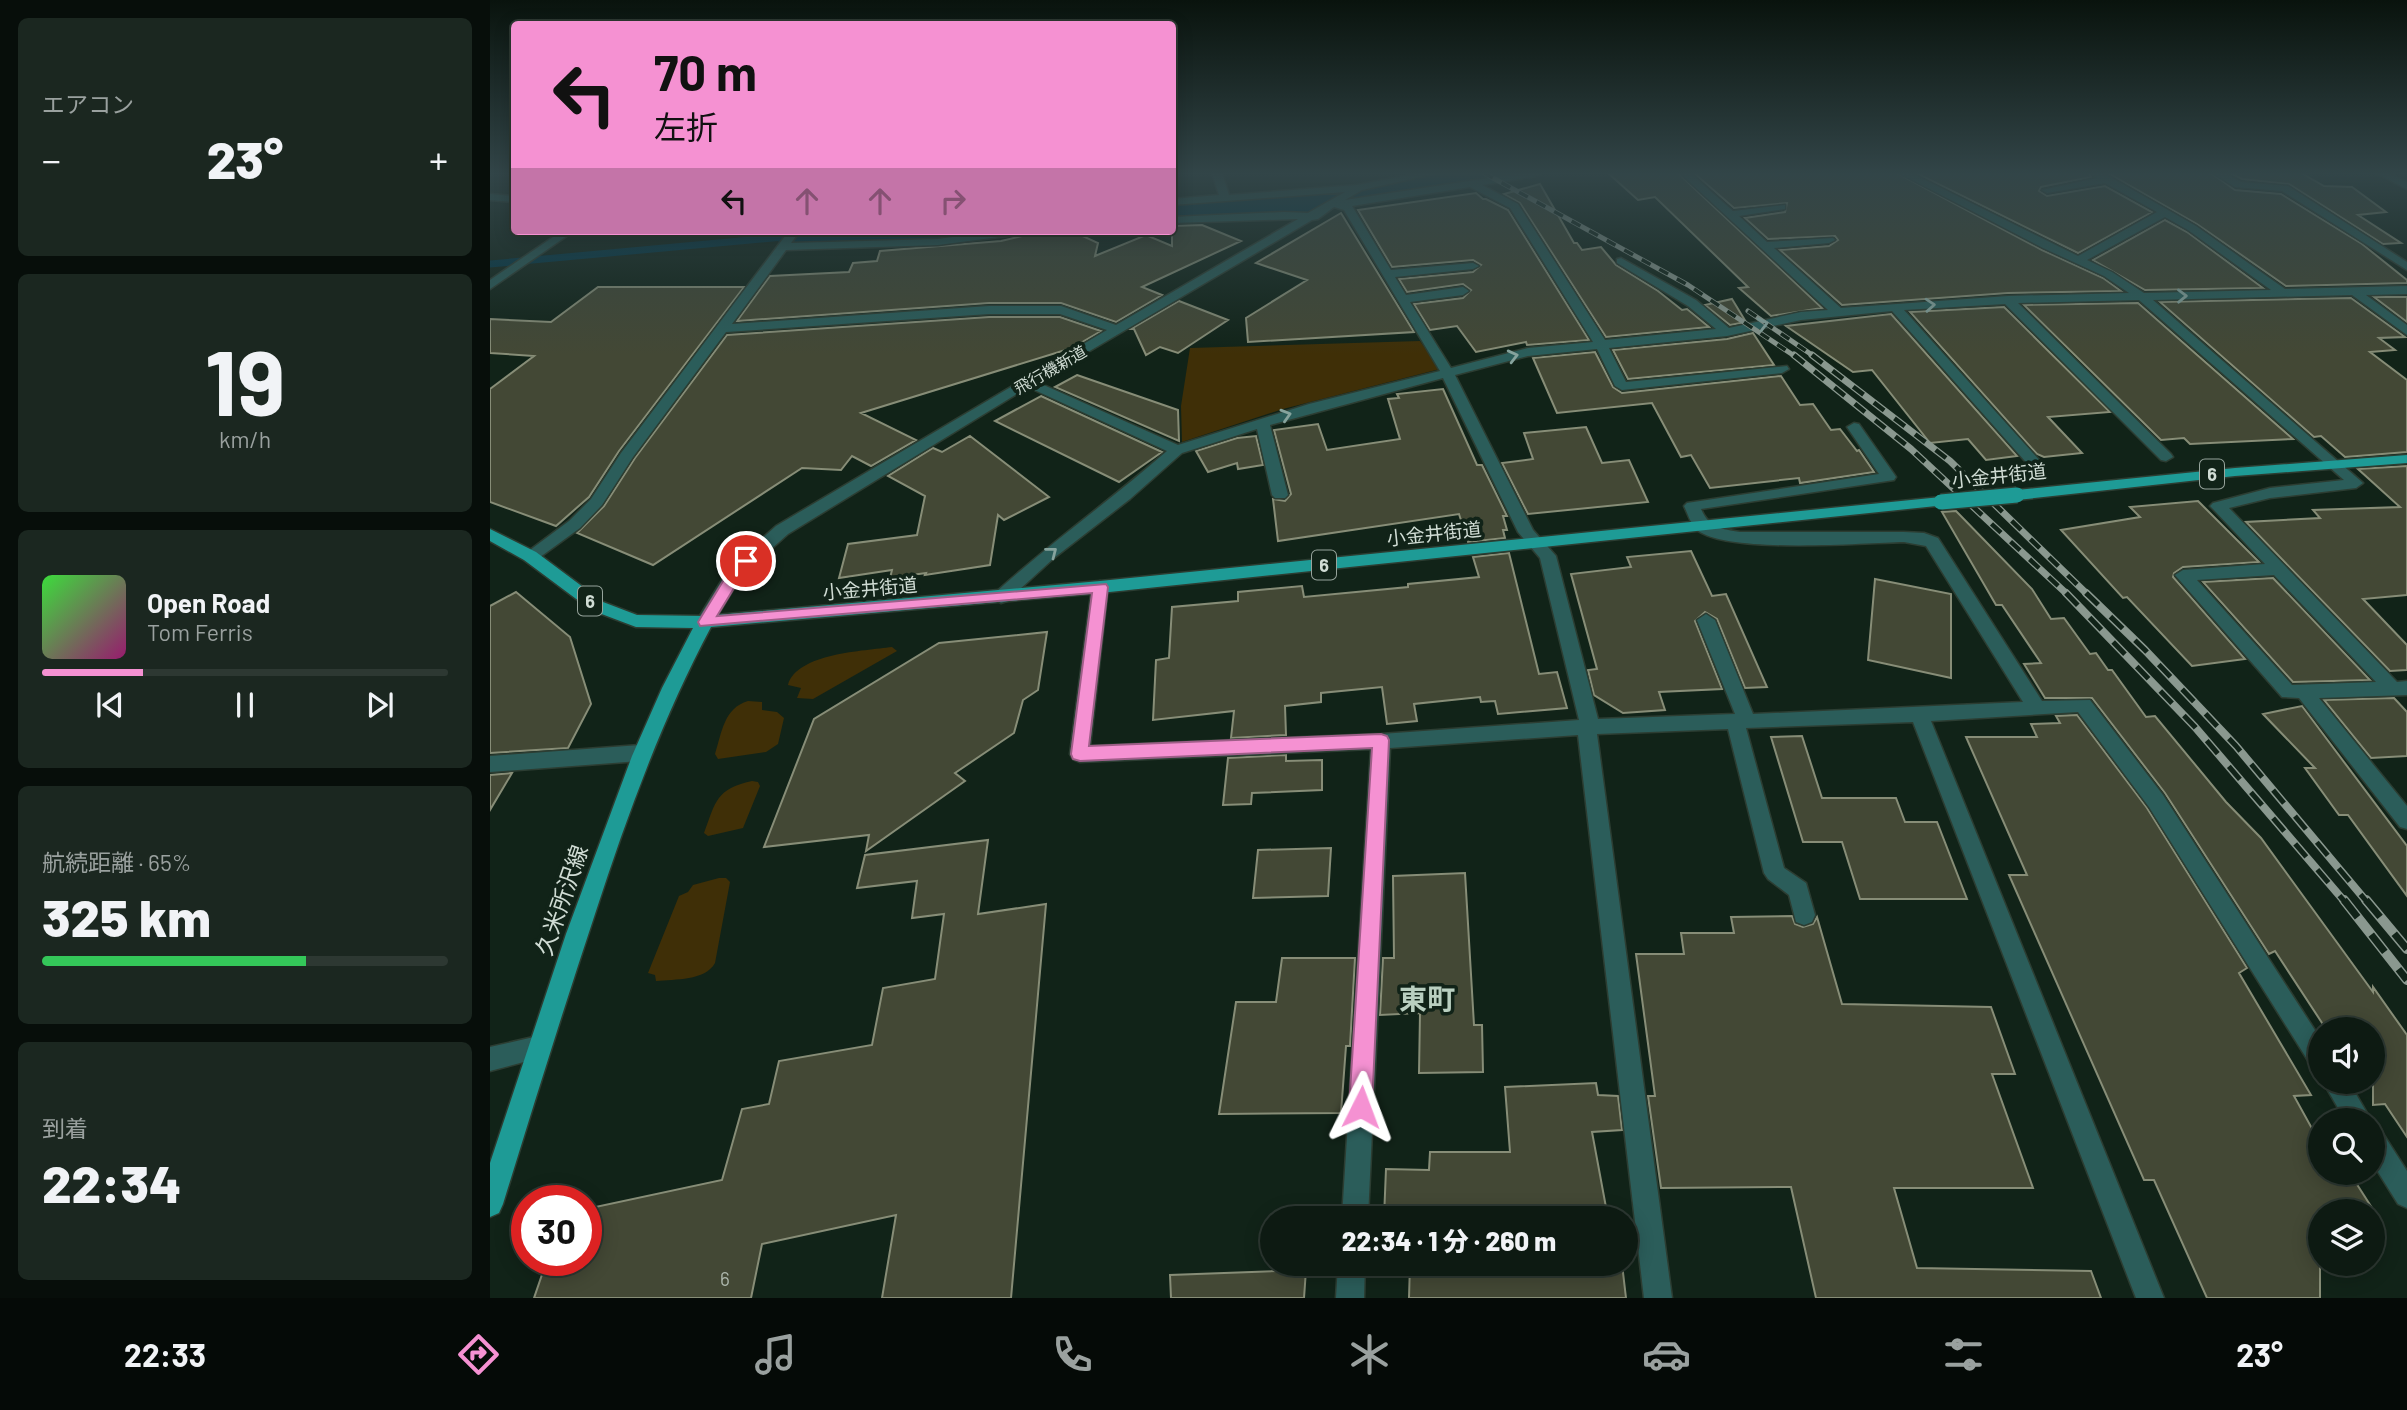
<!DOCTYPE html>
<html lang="ja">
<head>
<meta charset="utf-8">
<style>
  :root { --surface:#0d1a12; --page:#1b2720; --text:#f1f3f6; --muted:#9aa19f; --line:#2d3832; --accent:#f591d2 }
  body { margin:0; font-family:Barlow,"Noto Sans JP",sans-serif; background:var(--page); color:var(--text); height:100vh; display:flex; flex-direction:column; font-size:26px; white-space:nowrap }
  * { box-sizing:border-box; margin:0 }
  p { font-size:23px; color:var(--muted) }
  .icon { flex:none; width:38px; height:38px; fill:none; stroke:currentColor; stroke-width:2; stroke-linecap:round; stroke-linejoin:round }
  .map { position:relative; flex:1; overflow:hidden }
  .side { display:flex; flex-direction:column; gap:18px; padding:18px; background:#070e0a; width:490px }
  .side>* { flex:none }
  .hud { position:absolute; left:21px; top:21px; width:665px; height:214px; border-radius:7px; box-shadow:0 4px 18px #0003,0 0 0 2px var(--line); background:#f591d2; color:#111; overflow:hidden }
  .tools { position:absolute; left:1818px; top:1017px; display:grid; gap:14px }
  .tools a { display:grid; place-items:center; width:77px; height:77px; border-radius:50%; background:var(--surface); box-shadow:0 4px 18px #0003,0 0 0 2px var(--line); font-size:35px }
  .speed { position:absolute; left:21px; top:1185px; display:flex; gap:14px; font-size:35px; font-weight:700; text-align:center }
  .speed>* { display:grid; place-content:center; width:91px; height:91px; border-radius:50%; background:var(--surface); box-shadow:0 4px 18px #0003,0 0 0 2px var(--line); line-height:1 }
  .speed .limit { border:10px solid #d22; background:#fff; color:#111 }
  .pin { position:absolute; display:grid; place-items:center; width:60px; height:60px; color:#fff; margin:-30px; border:4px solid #fff; border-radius:50%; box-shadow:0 2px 7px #0007 }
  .me { position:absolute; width:77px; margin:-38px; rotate:3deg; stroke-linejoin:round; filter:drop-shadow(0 0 5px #0008) }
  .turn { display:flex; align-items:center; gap:24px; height:147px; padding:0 28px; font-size:32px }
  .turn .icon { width:91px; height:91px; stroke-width:2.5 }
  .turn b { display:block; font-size:49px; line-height:60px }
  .lanes { display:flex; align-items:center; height:66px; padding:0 28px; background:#0003; justify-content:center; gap:35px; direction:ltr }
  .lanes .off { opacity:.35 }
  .big { font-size:52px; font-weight:800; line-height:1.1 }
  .side .widget { flex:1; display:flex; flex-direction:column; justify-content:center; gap:10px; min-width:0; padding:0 24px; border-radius:10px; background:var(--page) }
  .side .dial { align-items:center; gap:0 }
  .dial b { font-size:91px; line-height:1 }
  .song { display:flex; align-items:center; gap:21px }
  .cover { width:84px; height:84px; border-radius:10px; background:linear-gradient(135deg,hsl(120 70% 55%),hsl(320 70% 35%)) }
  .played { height:7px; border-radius:4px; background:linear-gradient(90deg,var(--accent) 25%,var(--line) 25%) }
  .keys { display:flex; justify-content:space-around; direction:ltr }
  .heat { display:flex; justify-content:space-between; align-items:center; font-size:38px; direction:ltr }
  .charge { height:10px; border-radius:5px; background:linear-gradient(90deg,#34c759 65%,var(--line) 0) }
  .trip { position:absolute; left:770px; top:1206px; width:378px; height:70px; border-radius:35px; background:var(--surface); box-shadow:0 4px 18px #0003,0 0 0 2px var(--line); font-weight:800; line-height:70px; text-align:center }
  .dock { display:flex; height:112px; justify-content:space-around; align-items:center; background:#050a07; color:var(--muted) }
  .dock .icon { width:49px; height:49px }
  .dock .on { color:var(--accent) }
  .dock b { font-size:32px; color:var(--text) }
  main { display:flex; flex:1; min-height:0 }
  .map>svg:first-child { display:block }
</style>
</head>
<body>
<main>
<section class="side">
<div class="widget"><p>エアコン</p>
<div class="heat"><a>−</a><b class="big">23°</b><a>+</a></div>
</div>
<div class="widget dial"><b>19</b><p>km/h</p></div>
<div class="widget">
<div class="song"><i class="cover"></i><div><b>Open Road</b><p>Tom Ferris</p></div></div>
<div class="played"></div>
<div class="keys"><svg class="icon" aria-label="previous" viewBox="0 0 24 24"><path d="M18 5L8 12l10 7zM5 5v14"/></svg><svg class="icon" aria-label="pause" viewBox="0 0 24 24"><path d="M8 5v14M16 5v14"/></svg><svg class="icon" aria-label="next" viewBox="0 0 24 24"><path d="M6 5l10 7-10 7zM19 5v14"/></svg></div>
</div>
<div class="widget"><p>航続距離 · 65%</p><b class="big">325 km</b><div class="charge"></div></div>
<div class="widget"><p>到着</p><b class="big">22:34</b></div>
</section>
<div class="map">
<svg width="1917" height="1298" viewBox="0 0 1917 1298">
  <rect width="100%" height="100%" fill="#112318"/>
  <path fill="#3f2f07" d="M930,341L950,369L793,409L692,442L691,406L700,348Z
    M402,647L407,651L323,699L307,698L311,688L298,685C307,653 374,651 402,647Z
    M258,701L272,702V710L287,712L294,718L288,744L276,752L228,759L225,754C232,732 234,708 258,701Z
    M262,781L268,782L270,786L253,828L218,836L214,833C226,801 226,789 262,781Z
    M229,878H236L240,882L225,963C215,981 185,979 166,981L165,975L158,973L189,896L198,892L203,885Z"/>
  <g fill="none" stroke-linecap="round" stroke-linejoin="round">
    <path stroke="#003647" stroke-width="7" d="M0,264L304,236"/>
    <path fill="#003647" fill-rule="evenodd" d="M934,173H1013L1008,180L996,183L810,215L682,223V201L810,193Z
      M288,231H488L482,239L469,242L304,247L290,244L285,236Z"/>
  </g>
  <path fill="#434835" stroke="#878d77" stroke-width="2" d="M1118,173H1188L1332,308L1281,316L1249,288L1258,287L1165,197L1148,200Z
    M1204,173H1407L1552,250L1613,278L1631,291L1518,293L1352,305L1290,250L1339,246L1348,240L1345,236L1278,239L1255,218L1295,212L1297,203L1244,208Z
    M1426,173H1599L1601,177L1551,187L1549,191L1557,196L1615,186L1662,212L1588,253Z
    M1618,173H1721L1745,190L1791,194L1872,244L1917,280V283L1796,286L1707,224Z
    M1740,173H1811L1834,186L1862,187L1896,212L1868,215L1911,243L1893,244L1799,184L1752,179Z
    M1050,184L1084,243H1087L1092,250L1111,247L1126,265L1168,291L1192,310L1197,309L1219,327L1116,337L1030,203L1014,194Z
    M986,193L993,199H996L1018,210L1099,340L1037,345L1036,342L986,352L967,326L940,330L924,304L973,298L981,290L973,284L917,292L909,279L983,272L991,265L983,260L902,267L868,210Z
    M851,213L924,332L758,342L756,318L817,280L766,263Z
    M1675,220L1697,232L1773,288L1655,290L1603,260Z
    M712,225L751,241L652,287L672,295L626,322L571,303H499L247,321L280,276L359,272L363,263L387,261L390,251L511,241L536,235L584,232L608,243L605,256L656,235L682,246V226Z
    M108,287H254L129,451L99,497L66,526L0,502V389L44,356L0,353V319L61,322Z
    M1884,297H1917V322Z
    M1861,298L1915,337L1889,338L1905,350L1880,352L1917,380V452L1855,457L1831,436L1824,437L1670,302Z
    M1242,299L1256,322L1240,325L1215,305Z
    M689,301L738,320L688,353L670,347L656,355L644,329H641Z
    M1648,303L1803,439L1700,444L1694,438L1671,440L1534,305Z
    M1514,307L1620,412L1558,417L1592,453L1554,457L1547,454L1420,312Z
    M1401,314L1527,456L1496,460L1478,439L1440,443L1382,370L1363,372L1296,326Z
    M499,317H570L611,331L582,348L371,413L426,440L381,466L362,456L351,470L312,468L163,565L87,533L114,506L145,458L237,335Z
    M1263,333L1284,365L1138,379L1123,350L1237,339Z
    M1105,352L1123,387L1132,393L1291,376L1310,405L1323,404L1341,430L1350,429L1367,451L1369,450L1384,472L1310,483L1309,478L1220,488L1201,455L1191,457L1162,403L1067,413L1043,358Z
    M587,375L688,410L689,441L565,387Z
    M953,389L987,465H992L1017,516H1013L1017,530H1013L1015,538L978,542L969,514L788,541L783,499L795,501L801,494L784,430L828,424L837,450L910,439L898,399L909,398L907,394Z
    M551,396L672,452L629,482L505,421Z
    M1096,427L1112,463L1139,460L1158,502L1038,514L1012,463L1043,459L1034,433Z
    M480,436L559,497L514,520L508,515L500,565L435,575L436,573L400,578L402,570L349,578L358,544L427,535L435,496L398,476L443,448L452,452Z
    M766,436L773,465L748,469L747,463L718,472L706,451L747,438Z
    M1917,466V595L1873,599L1917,645V670L1900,671L1756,522L1830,518L1823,510L1910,507L1868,469Z
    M1708,501L1769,562L1693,567L1684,573L1683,577L1755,659L1702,666L1637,597L1633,598L1571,530L1650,517L1640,507Z
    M1466,511L1542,589L1561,619L1574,618L1600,654L1606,653L1618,670H1622L1656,717L1665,716L1736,802L1771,838L1883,992V987L1917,1035V1137L1895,1104L1883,1105V1029H1836L1785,951L1779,954L1675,793L1602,698H1555L1534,664L1551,663L1512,605H1506L1452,512Z
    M1201,551L1222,596L1236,594L1277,687L1255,688L1227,619L1215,612L1205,621L1232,689L1169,692L1175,710L1133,713L1104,695L1098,670L1107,669L1081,574L1141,567L1137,557Z
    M1019,553L1049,674L1067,672L1077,708L1008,714L1005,701L991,702L990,697L924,704L927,721L897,724L892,687L831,693V702L795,706L796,735L741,738L744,711L663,720L666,660L679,658L682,607L748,601V592L812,586L814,597L918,587V584L989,577L983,557Z
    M1783,578L1880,680L1803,682L1713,582Z
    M1385,579L1461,594V678L1378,660Z
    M26,592L80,637L101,704L78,748L0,753V606Z
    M557,632L548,690L533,700L524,733L465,773L475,781L376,851L379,835L274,847L324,719L449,643Z
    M1904,698L1917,712V756L1881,758L1834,700Z
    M1812,706L1917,846V896L1858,815H1849L1815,768H1825L1773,714Z
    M1587,715L1657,808L1757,968L1749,973L1821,1095L1804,1096L1830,1143V1172H1859L1884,1211H1830V1298H1717L1664,1180H1654L1519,875H1537L1476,737H1547L1541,724L1570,723L1566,716Z
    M1312,736L1332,798H1406L1415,822H1447L1477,899H1370L1352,842H1313L1281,737Z
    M796,755V761L832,760V790L762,793L761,804L733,805L738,758Z
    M22,773L0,810V775Z
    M498,840L488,914L556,904L521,1298H392L406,1215L272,1244L261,1298H44L57,1260H96V1209L232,1180L252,1109L279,1104L289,1061L382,1045L393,988L445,979L454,914L422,918L427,881L367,888L375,855Z
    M841,848L838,896L763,898L768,850Z
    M975,873L984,1025H992L993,1072L929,1073L930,1013L890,1015L893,958H904L903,876Z
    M1302,916L1305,924L1313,927L1323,924L1327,917L1352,1004L1501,1007L1525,1074H1502L1543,1188H1404L1427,1268L1601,1271L1611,1298H1326L1301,1187L1171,1188L1158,1096H1165L1146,954H1194L1191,933H1244L1241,917Z
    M792,958H865L860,1046H856L851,1113L729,1114L746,1002H786Z
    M1106,1083L1108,1095L1128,1096L1132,1130L1102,1132L1118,1218H894L896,1169L939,1170L940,1152H1020L1015,1087Z
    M920,1264H1132L1136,1298H919Z
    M816,1270L814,1298H681L680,1275Z"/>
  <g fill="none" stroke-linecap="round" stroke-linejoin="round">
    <defs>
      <path id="minor" d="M722,173H732L739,195L867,185L930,173H948L872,190L855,200L1031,173H1051L1046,176L992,185L1028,204L1115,340L1226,329L1198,306L1127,263V259L1131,258L1206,300L1239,328L1311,312L1338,310L1190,173H1200L1243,211L1295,205V209L1249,216L1277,242L1343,238L1345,240L1339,243L1284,248L1351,308L1518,296L1639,293L1614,276L1553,248L1409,173H1421L1588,256L1667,212L1615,183L1557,193L1552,190L1607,178L1601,173H1613L1706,226L1795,289L1917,286V294L1876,295L1917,325V335L1862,295L1663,300L1873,483L1866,488L1780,498L1739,508L1907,682L1917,681V695L1829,698L1917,806V829L1910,827L1809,698L1792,697L1685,575L1693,570L1775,564L1723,509L1720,506L1723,503L1780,488L1854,480L1649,300L1528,303L1681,454L1683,457L1676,461L1671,460L1515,304L1414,310L1552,463L1554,466L1552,469H1542L1402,311L1311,320L1237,336L1119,348L1136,382L1297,366L1299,369L1292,373L1132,390L1125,386L1107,349L1038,356L965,375L1043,530L1066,556L1108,719L1245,714L1207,620L1216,614L1225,620L1263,714L1533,702L1436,546L1414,542C1372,543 1238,554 1207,530C1201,525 1198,514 1194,506L1197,503L1389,474L1357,427L1364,423L1369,424L1404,474L1406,477L1404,480L1211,509C1219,528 1232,529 1250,532H1414L1434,533L1448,538L1552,701L1600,700L1673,795L1830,1038V1071L1822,1067L1659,807L1588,712L1441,721L1674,1298H1646L1423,722L1256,728L1294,868L1316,883L1325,915L1322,922L1314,925L1306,922L1299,895L1278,879L1274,873L1238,729L1107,734L1182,1298H1154L1088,735L900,748L878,1218H852L881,749L590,762L583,759L580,754L602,587L610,581L618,587L600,746L891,734L1089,720L1050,558L1028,532L953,378L780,425L798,495L795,498H785L782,495L767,429L692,453L640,499L564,558L517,601L511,603L503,597L505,593C560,543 621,500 677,451L538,387L298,534L252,575L221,626L215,628L206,622L240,567L286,526L617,330L570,314H499L236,332L143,457L112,505L90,528L46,560L40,561L32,556L79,521L101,499L131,453L299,231H310L301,243L448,239L507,231H537L532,234L448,245L296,250L242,324L499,306H571L626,325L808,219L682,223V217L794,212L818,213L855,192L682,205V199L729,195ZM980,187L1020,208L1103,342L1038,348L961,368L920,302L973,295L979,291L973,287L916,295L905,277L983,269L989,266L983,263L901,270L862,206ZM844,207L854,210L950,371L819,404L688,445L547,382L822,220L828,219ZM1675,217L1698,230L1781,290L1654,293L1622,272L1597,260ZM1784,575L1886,682L1802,685L1707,580Z
        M1723,173H1735L1751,182L1798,186L1917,262V270L1792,191L1745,187Z
        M1886,173H1898L1917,182V189Z
        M0,194L24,196V202L0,200Z
        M72,231H84L0,289V280Z
        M150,745L157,748L160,753L157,758L150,761L0,772V756Z
        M48,1036L56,1040L60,1048L56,1056L0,1071V1047Z
        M1833,1082H1859L1881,1120H1855Z
        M1883,1128L1892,1132L1917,1171V1208L1908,1204L1883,1164Z
        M848,1264H875L874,1298H846Z"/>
      <path id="major" d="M1917,455V463L1745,476L1527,500L1519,495L1527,490L1745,468Z
        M1451,497L1456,499L1459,502L1456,505L610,593L221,627C172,719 137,816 105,914C73,1010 43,1107 13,1204L9,1213L0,1217V1163L76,934L142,756L172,688L203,628L146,627L101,610L34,560L0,541V529L46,552L113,602L147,615L215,616L610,581Z"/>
    </defs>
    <use href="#minor" stroke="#2c3d32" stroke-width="3"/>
    <use href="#major" stroke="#2c3d32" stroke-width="3"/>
    <use href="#minor" fill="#2b5d5a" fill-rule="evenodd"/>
    <use href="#major" fill="#1e9b96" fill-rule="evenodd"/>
    <defs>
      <path id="rail-far3" d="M994,173L1198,285L1306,357
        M1258,311L1325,357"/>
      <path id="rail-far2" d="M1304,355L1421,449L1578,595
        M1322,355L1460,461L1598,595"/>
      <path id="rail-far1" d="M1576,593L1705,727L1855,902
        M1596,593L1655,650L1746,746L1877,902"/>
      <path id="rail" d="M1854,900L1917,980
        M1876,900L1917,949"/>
    </defs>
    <use href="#rail-far3" stroke="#8a988f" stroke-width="5"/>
    <use href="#rail-far2" stroke="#8a988f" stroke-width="7"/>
    <use href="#rail-far1" stroke="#8a988f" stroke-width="8"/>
    <use href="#rail" stroke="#8a988f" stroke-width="10"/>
    <use href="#rail-far3" stroke="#112318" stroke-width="3.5" stroke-dasharray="10" stroke-linecap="butt"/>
    <use href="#rail-far2" stroke="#112318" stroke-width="4.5" stroke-dasharray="13" stroke-linecap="butt"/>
    <use href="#rail-far1" stroke="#112318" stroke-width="5" stroke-dasharray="17" stroke-linecap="butt"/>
    <use href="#rail" stroke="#112318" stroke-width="7" stroke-dasharray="22" stroke-linecap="butt"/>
    <defs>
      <path id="major-bridge" d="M1451,502L1527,495"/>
    </defs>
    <use href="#major-bridge" stroke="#2c3d32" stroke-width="18" stroke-linecap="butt"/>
    <use href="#major-bridge" stroke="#1e9b96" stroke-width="15"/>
  </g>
  <defs><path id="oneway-chevron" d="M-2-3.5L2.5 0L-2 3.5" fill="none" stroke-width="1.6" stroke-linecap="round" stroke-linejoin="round" transform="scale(1.75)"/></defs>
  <g stroke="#86a39d">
    <use href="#oneway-chevron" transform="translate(1692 296) rotate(-1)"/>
    <use href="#oneway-chevron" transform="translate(1440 305) rotate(-4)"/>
    <use href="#oneway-chevron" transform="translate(1273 324) rotate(-14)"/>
    <use href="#oneway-chevron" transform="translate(1023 356) rotate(-14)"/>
    <use href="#oneway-chevron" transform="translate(796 415) rotate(-17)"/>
    <use href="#oneway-chevron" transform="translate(562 552) rotate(-38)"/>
  </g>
  <linearGradient id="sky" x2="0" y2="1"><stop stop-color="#09130d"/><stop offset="0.49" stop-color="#324548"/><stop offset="1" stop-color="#324548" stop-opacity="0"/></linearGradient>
  <rect width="1917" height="354" fill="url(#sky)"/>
  <path fill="#f591d2" stroke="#9f5e88" stroke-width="2" d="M256,556L264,561L252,575L227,616L616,584L618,587L599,746L891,734L897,736L899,740L882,1107L879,1115L871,1118L863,1115L859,1107L882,748L590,761L583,759L581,754L602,593L210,626L208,622L241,568Z"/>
  <g text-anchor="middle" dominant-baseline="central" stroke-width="7" stroke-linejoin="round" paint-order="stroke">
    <g font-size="16" fill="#d0dcd4" stroke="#112318">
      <text transform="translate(560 369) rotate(-30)">飛行機新道</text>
    </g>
    <g fill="#112318" stroke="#97a49c" stroke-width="2">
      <rect x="1710" y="459.5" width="24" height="29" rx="5"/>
      <rect x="822" y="550.5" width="24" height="29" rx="5"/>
      <rect x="88" y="586.5" width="24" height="29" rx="5"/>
    </g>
    <g font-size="18" font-weight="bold" fill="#d0dcd4">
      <text x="1722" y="474">6</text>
      <text x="834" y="565">6</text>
      <text x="100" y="601">6</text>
    </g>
    <g font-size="19" fill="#d0dcd4" stroke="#112318">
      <text transform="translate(1509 475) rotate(-6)">小金井街道</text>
      <text transform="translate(944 533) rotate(-6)">小金井街道</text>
      <text transform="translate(380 588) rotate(-5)">小金井街道</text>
    </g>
    <g font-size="19" fill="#adb7ac">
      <text x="235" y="1278">6</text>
    </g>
    <g font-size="23" fill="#d0dcd4" stroke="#112318">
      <text transform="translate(71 900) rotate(-71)">久米所沢線</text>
    </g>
    <g font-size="28" font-weight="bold" fill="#b9cfc0" stroke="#112318">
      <text x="937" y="998">東町</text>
    </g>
  </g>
</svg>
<div class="tools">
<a><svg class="icon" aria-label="sound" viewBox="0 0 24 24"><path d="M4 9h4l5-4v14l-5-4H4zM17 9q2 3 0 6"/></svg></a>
<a><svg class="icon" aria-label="search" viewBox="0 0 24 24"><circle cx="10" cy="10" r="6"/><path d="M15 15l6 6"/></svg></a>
<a><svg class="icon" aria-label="layers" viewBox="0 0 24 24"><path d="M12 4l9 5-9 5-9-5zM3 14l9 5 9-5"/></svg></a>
</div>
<div class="speed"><div class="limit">30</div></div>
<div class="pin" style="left:256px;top:561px;background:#d93025"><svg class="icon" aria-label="arrive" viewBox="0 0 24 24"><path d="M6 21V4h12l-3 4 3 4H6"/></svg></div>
<svg class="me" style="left:871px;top:1107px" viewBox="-20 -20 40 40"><path d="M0-17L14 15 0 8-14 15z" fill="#f591d2" stroke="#fff" stroke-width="4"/></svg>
<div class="trip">22:34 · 1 分 · 260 m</div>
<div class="hud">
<div class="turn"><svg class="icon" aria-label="left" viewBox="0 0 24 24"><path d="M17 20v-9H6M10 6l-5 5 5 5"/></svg><div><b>70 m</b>左折</div></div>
<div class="lanes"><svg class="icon" aria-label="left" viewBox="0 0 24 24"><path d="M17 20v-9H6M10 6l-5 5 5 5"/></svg><svg class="icon off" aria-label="ahead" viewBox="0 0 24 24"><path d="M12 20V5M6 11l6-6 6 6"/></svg><svg class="icon off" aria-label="ahead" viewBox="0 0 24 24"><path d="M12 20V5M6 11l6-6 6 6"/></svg><svg class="icon off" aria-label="right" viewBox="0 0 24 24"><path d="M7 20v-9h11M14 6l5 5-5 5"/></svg></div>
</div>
</div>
</main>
<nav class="dock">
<b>22:33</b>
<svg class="icon on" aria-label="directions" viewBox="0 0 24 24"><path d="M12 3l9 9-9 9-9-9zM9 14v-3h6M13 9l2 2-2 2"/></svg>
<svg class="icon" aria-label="music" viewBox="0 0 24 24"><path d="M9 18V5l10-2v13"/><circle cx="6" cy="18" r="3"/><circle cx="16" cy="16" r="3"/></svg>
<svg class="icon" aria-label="phone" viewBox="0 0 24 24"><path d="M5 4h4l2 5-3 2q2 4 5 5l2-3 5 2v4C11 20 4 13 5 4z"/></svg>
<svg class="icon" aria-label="climate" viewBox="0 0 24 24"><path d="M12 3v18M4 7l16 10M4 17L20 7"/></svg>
<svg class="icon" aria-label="car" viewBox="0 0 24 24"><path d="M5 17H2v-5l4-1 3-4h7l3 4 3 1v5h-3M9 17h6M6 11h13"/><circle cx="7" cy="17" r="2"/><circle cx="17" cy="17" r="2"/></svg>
<svg class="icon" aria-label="filters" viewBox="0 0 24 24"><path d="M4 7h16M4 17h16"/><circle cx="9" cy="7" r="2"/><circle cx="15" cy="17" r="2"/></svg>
<b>23°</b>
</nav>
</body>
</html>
